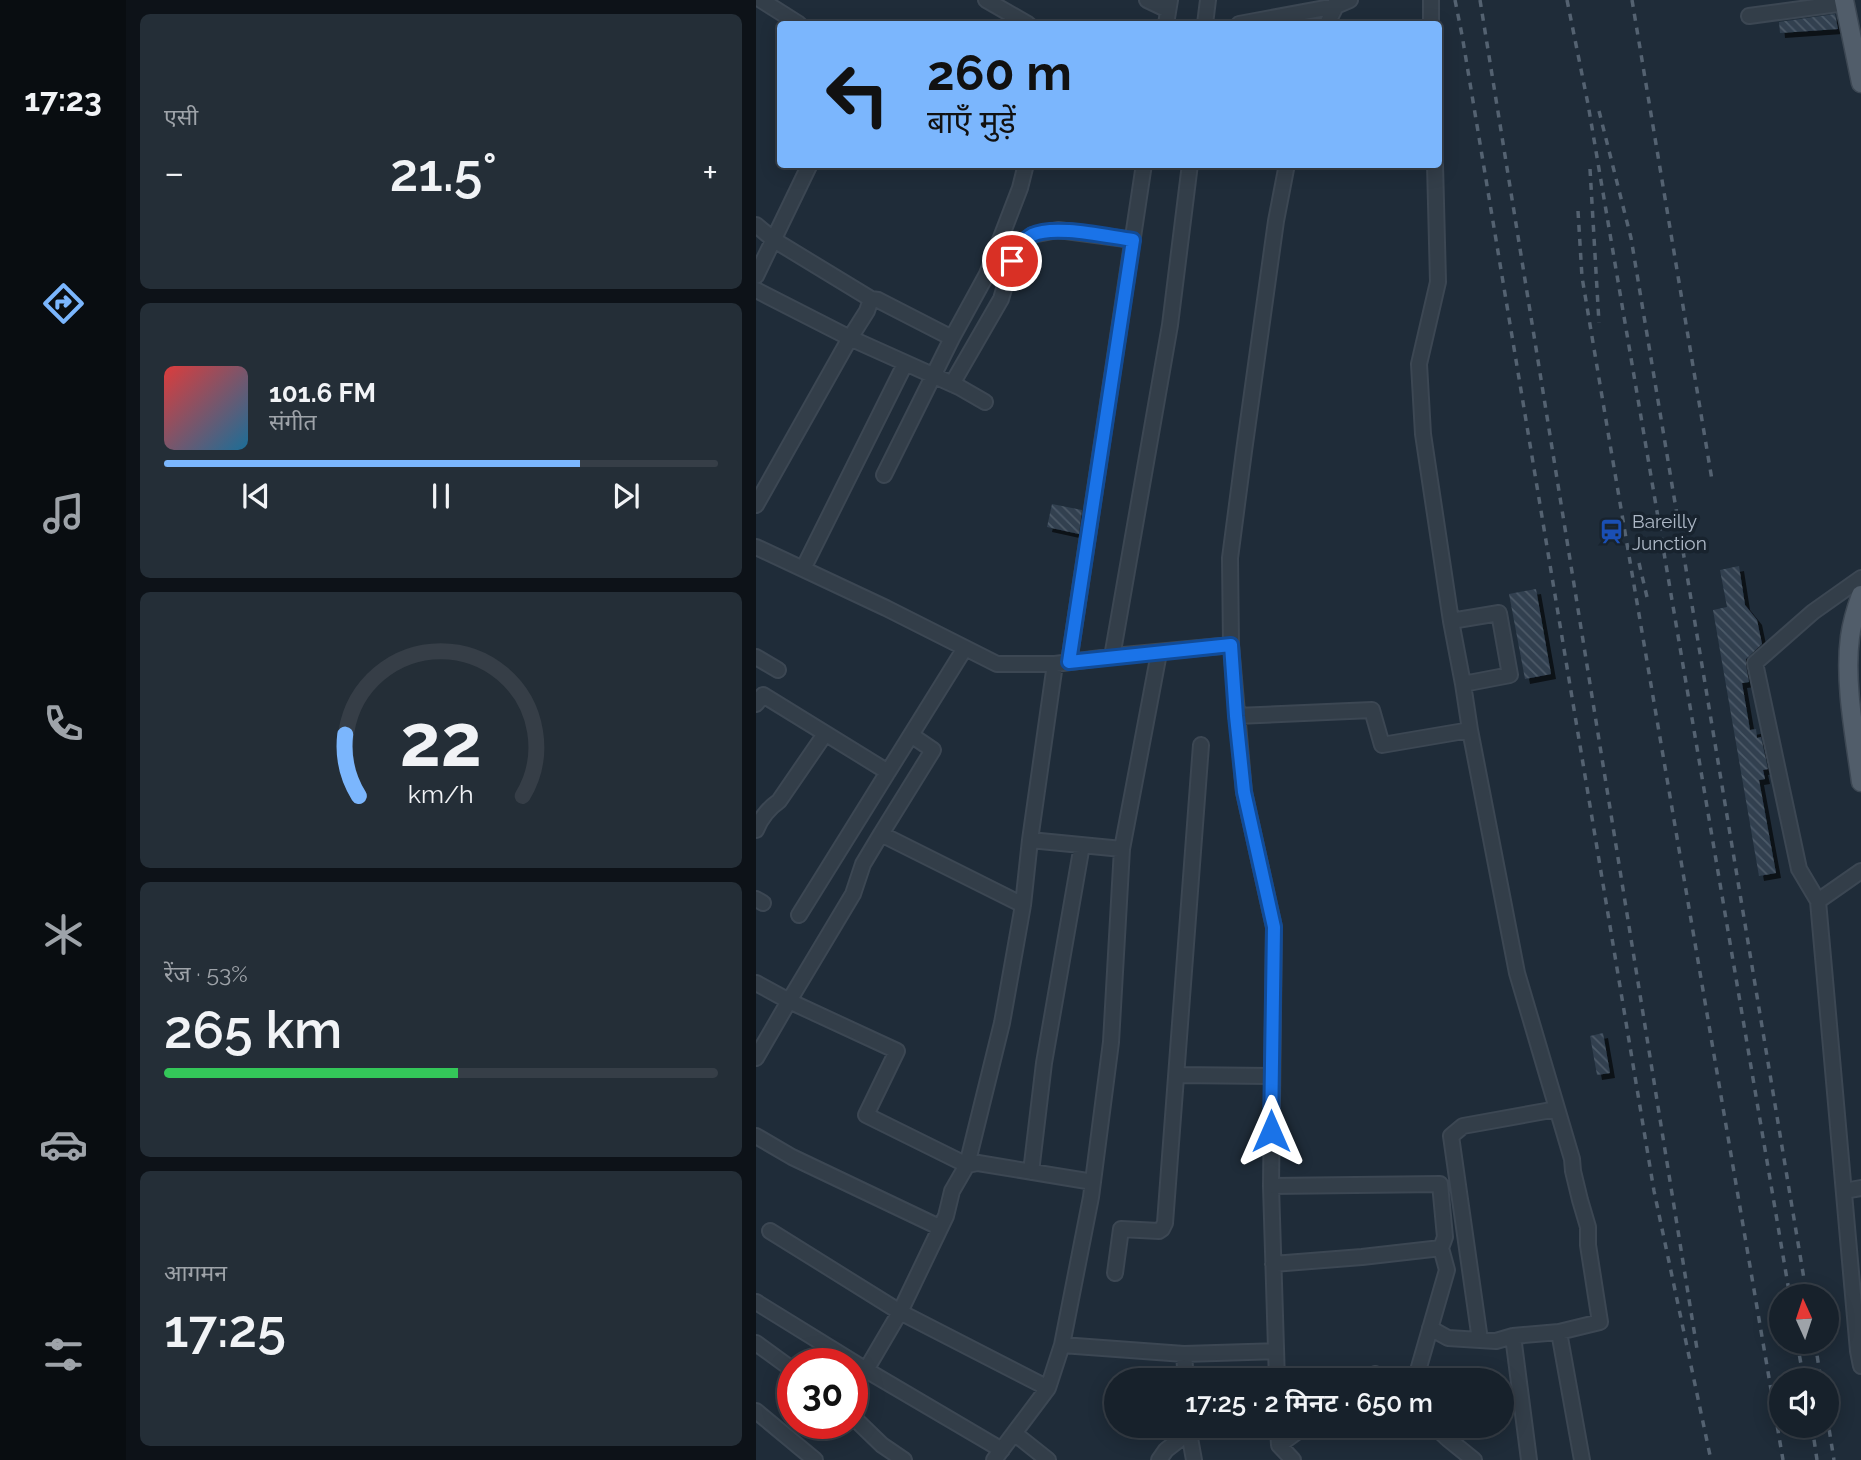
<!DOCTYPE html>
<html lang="hi">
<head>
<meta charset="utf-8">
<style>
  :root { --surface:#17212b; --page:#242e37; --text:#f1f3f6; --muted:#9ea3a9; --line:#363e47; --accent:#7bb6fd }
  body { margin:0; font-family:Raleway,"Noto Sans Devanagari",sans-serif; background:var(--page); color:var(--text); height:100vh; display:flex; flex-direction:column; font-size:26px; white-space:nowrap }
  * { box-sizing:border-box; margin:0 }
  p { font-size:23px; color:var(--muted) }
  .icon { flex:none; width:38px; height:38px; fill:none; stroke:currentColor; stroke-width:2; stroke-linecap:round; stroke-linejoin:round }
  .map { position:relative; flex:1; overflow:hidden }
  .drawer { display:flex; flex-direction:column; gap:14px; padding:14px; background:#0d1218; width:630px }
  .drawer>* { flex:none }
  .guide { position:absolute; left:21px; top:21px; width:665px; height:147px; border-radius:7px; box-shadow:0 4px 18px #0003,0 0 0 2px var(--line); background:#7bb6fd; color:#111; overflow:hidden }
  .needle { width:46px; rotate:357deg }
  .controls { position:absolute; left:1013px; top:1284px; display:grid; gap:14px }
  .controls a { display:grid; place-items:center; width:70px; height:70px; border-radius:50%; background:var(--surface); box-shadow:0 4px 18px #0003,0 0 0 2px var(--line); font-size:35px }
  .speed { position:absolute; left:21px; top:1348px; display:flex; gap:14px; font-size:35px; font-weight:700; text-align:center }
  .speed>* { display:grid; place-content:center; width:91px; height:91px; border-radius:50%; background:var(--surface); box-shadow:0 4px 18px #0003,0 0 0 2px var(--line); line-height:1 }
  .speed .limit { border:10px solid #d22; background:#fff; color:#111 }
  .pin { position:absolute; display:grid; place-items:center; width:60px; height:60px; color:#fff; margin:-30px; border:4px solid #fff; border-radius:50%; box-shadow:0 2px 7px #0007 }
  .me { position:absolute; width:77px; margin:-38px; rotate:0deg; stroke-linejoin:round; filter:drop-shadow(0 0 5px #0008) }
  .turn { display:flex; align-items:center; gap:24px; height:147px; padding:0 35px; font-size:32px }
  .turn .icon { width:91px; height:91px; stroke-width:2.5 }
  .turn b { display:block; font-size:49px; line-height:60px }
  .big { font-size:52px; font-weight:600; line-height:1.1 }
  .drawer .tile { flex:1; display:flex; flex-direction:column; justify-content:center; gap:10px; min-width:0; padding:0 24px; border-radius:10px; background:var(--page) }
  .drawer .dial { align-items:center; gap:0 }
  .dial svg { height:182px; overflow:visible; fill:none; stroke:var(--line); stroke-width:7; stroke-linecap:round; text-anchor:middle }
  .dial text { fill:var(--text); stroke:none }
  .song { display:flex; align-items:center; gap:21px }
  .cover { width:84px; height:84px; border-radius:10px; background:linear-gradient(135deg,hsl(0 70% 55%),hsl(200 70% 35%)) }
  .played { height:7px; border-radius:4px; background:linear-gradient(90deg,var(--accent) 75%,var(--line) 75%) }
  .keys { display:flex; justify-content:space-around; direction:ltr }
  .heat { display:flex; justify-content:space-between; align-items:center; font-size:38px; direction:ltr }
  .charge { height:10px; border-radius:5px; background:linear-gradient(90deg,#34c759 53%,var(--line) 0) }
  .trip { position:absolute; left:348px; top:1368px; width:410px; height:70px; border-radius:35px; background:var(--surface); box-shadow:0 4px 18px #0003,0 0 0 2px var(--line); font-weight:600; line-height:70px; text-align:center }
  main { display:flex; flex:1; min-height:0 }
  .tab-bar { display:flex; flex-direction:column; width:126px; justify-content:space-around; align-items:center; background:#090d11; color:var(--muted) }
  .tab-bar .icon { width:49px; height:49px }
  .tab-bar .on { color:var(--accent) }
  .tab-bar b { font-size:32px; color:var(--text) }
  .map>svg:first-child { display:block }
</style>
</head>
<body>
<main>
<nav class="tab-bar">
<b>17:23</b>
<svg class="icon on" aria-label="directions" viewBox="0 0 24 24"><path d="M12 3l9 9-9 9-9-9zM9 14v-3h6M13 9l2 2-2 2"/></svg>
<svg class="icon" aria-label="music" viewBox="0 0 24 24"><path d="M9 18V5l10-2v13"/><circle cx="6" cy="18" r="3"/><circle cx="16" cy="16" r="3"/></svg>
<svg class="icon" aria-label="phone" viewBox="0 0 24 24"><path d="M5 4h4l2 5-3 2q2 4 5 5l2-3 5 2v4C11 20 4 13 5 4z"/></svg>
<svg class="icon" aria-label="climate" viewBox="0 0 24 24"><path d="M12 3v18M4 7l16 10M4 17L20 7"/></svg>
<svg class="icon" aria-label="car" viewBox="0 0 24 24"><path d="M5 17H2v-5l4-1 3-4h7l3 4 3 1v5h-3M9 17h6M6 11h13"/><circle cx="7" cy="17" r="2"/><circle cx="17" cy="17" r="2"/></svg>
<svg class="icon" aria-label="filters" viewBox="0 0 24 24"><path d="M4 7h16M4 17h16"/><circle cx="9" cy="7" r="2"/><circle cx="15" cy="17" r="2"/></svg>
</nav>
<section class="drawer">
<div class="tile"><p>एसी</p>
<div class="heat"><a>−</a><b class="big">21.5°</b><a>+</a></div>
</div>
<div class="tile">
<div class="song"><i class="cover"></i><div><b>101.6 FM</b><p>संगीत</p></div></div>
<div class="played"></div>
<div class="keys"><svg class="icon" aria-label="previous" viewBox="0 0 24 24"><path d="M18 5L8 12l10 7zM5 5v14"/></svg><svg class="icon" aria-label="pause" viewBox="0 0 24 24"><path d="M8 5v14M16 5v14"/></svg><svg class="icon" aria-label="next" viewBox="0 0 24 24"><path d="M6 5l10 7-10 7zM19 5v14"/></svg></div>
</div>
<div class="tile dial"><svg viewBox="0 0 100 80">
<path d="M14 69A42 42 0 1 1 86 69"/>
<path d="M14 69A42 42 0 0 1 8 42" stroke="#7bb6fd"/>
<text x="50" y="56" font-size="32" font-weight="700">22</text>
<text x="50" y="72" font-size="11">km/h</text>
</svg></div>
<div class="tile"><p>रेंज · 53%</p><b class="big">265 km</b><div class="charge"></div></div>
<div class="tile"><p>आगमन</p><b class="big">17:25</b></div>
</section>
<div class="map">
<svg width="1105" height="1460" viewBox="0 0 1105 1460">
  <defs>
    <pattern id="building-back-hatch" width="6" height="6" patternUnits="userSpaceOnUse" patternTransform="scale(1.75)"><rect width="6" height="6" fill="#314050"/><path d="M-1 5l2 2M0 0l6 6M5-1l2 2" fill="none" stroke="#4c5a68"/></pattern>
    <filter id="shadow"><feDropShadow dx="5" dy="5" stdDeviation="0" flood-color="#0009"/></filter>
  </defs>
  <rect width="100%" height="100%" fill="#1f2c39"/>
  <path fill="url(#building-back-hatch)" filter="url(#shadow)" d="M1079,14L1082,29L1024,33L1023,22Z
    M296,504L326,510L323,534L291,527Z
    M983,566L989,605L1001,620L1006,644L990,659V665L993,682L986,683L994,730L1000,729L1001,738L1005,737L1012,769L1007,770L1009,779L1003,780L1020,873L1003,876L957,610L971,607L964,570Z
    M780,589L795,674L769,679L753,594Z
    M847,1033L854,1073L841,1075L834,1036Z"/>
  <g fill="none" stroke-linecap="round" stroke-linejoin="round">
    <defs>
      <path id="minor" d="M5,0L43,24
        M230,0L272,24
        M391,0L412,10
        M675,0V24
        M993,16L1089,3
        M410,24L414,0
        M449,24L452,0
        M483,24L580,6V0
        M571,24L580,6L594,0
        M679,164L682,282L663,364L667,434L695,621
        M0,225L18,240L115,299L122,300L196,338
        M0,276L54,164
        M0,290L94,338L203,387L229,402
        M196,384L245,299L256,262L265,246L276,235L302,230L377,240
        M128,475L196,338L231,274L264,188L270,164
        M0,505L94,338L111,311L115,299
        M0,547L130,608L241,664H299L368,655L475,645L474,558L488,451L520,221L531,164
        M47,569L149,364
        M1105,578L1057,612L999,663L1043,869L1062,901L1102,1351L1105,1366
        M743,613L754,675L707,684L695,621Z
        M475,645L488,792L518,927L515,1186L521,1381
        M0,657L22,670
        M356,657L414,325L434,164
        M313,662L388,164
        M0,704L7,695L132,772
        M480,716L616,710L626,745L714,730L707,684
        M714,730L761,973L816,1159L817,1171L824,1200L832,1227V1245L844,1322L803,1332L757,1336L773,1460
        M0,830C5,818 13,808 23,801L69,734
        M125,834L177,750L155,735
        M274,840L366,849
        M0,899L7,903
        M1062,901L1105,871
        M267,905L125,834L107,864L97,894L33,1001L141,1051L110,1115L211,1165L222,1163L337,1182
        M43,915L209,648
        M0,983L33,1001L0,1058
        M420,1075L515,1076
        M0,1136L36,1157L183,1227
        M275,1172L288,1063L326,845
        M515,1186L684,1184L689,1237L685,1248L691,1270L659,1381
        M1088,1191L1105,1188
        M14,1231L144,1312L292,1388
        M517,1264L606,1257L685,1248
        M359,1273L365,1229L403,1231L406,1229L409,1223L445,745
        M0,1302L110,1370L246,1450
        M674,1328L692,1338L740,1341L757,1336
        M803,1332L826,1460
        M724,1340L695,1136L707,1126L801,1109
        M0,1343L37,1370
        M306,1345L428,1354L520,1351
        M428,1354L430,1381
        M613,1381L619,1374L632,1381
        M96,1386L110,1370L144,1312L190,1216L196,1191L211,1165L246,1023L267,905L274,840L299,664
        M0,1411L59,1460
        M96,1416L126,1445L148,1460
        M522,1426L523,1445L537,1460
        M678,1426L692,1439L718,1460
        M432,1427L438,1460
        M258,1433L292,1460
        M523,1445L549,1426
        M238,1460L292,1388L306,1345L335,1197L355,1042L366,849L403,653
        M403,1460L410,1450L432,1433"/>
      <path id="major" d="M1088,0L1105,83
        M1105,595C1100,609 1096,622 1094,637C1088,682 1099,737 1105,782"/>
    </defs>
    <use href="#minor" stroke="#3c4753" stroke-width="18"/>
    <use href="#major" stroke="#3c4753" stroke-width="21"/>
    <use href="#minor" stroke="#333e49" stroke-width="14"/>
    <use href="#major" stroke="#515d6a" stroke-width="18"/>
    <path stroke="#546271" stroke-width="3.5" stroke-dasharray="7 7" stroke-linecap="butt" d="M699,0L706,35L898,1191L955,1460
      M724,0L941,1349
      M811,0L832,104L1034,1297
      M876,0L956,480
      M843,111L875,238L1051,1297
      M834,169L843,323
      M822,211L826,277L854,444L1027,1460
      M883,563L891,597
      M1041,1342L1048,1381
      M1059,1342L1065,1381
      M1071,1416L1078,1460
      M1056,1426L1061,1460"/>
  </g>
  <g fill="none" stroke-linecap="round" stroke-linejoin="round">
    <defs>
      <path id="route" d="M256,261C261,252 267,240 276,235C299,224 352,237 377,240L313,662L475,645L480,716L488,792L518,927L515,1131"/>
    </defs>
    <use href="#route" stroke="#114b97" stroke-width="18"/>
    <use href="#route" stroke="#1a73e8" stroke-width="12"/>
  </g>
  <defs>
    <symbol id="station-bare" viewBox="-9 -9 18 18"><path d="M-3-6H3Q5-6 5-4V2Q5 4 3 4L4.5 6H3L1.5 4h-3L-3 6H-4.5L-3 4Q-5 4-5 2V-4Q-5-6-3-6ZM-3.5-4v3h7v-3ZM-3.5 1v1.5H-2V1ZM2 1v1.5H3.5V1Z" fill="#1a4fb4" stroke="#18232e" stroke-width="2.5" paint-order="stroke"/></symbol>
  </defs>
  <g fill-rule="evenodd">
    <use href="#station-bare" x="838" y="514" width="35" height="35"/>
  </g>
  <g text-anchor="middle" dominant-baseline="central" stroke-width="7" stroke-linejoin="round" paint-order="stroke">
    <g font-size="19" fill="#adb8c6" stroke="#18232e" text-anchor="start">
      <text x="876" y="521">Bareilly<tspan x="876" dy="22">Junction</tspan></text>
    </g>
  </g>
</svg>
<div class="controls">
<a><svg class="needle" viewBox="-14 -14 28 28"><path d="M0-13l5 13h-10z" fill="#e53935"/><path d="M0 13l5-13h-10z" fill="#9ea3a9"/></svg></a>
<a><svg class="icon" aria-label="sound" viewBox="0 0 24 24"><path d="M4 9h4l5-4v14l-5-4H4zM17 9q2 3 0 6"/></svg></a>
</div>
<div class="speed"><div class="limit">30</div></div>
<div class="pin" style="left:256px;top:261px;background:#d93025"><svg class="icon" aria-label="arrive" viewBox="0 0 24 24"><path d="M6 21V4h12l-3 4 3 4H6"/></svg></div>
<svg class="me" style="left:515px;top:1131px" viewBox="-20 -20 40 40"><path d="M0-17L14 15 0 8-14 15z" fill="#1a73e8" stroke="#fff" stroke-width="4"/></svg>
<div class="trip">17:25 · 2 मिनट · 650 m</div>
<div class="guide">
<div class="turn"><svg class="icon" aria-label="left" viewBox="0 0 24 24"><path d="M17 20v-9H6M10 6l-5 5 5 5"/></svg><div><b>260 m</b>बाएँ मुड़ें</div></div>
</div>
</div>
</main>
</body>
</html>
